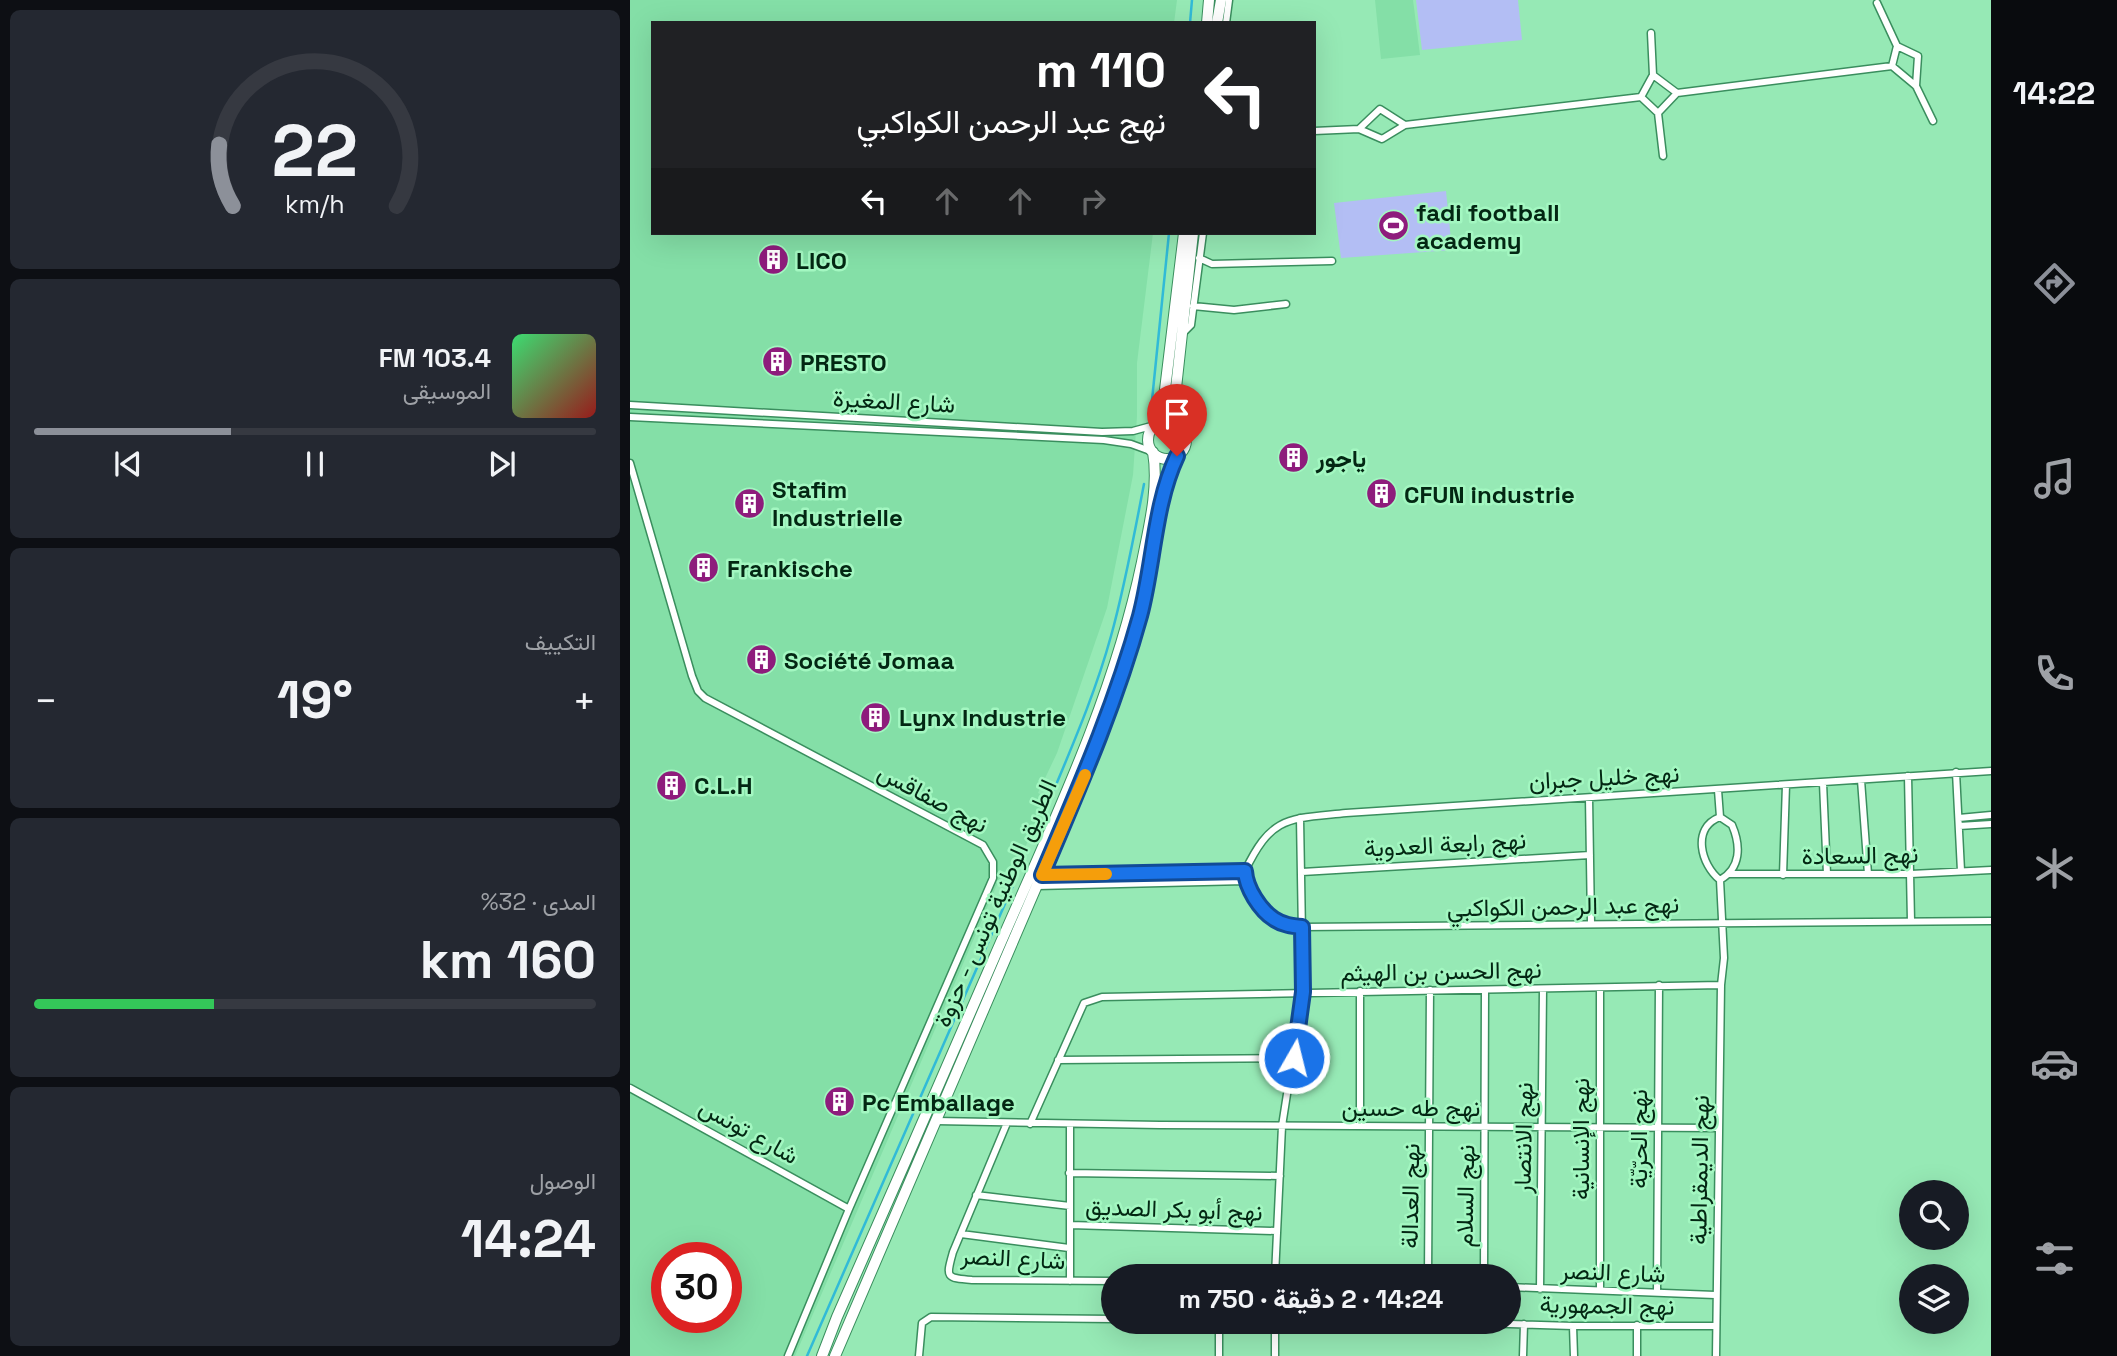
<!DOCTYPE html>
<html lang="ar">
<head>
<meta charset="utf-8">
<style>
  :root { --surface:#171b24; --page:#242831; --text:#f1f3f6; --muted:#9ea1a6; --line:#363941; --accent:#8c9099 }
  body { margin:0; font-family:"Space Grotesk",Vazirmatn,sans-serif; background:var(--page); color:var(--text); direction:rtl; height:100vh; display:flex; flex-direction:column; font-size:26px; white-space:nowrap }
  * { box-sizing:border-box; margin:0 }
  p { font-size:23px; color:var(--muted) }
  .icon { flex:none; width:38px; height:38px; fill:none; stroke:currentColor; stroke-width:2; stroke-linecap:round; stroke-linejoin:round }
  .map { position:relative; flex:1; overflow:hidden; direction:ltr }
  .side { display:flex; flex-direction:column; gap:10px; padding:10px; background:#0d0f14; width:630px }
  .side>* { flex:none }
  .hud { position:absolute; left:21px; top:21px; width:665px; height:214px; border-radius:0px; box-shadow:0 7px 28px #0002; direction:rtl; background:#202124; color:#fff; overflow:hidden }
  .controls { position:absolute; left:1269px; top:1180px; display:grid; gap:14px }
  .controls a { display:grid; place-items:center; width:70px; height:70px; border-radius:50%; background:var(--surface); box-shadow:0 7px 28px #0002; font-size:35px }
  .speed { position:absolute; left:21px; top:1242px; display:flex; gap:14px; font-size:35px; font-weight:700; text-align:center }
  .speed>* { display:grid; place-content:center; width:91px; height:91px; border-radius:50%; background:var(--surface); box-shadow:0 7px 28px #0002; line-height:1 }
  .speed .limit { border:10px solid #d22; background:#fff; color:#111 }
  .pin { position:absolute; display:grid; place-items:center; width:60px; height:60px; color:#fff; margin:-72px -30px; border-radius:50% 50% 50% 0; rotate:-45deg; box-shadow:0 0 7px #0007 }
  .pin .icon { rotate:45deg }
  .me { position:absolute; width:77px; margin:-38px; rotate:8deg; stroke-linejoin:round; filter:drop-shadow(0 0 5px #0008) }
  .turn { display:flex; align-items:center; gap:24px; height:147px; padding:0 35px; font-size:32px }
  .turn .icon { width:91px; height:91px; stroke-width:2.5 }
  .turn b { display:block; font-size:49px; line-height:60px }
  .lanes { display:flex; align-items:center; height:66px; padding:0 35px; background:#0003; justify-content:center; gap:35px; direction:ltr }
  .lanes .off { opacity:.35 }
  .big { font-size:52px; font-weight:700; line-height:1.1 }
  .side .card { flex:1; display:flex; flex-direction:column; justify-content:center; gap:10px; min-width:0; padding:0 24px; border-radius:10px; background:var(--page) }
  .side .dial { align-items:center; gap:0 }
  .dial svg { height:182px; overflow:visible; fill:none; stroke:var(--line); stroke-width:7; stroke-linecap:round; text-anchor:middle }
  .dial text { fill:var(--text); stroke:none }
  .song { display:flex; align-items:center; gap:21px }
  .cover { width:84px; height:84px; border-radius:10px; background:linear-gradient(135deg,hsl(140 70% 55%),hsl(0 70% 35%)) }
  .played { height:7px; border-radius:4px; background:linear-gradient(90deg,var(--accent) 35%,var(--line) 35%) }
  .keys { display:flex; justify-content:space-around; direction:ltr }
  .heat { display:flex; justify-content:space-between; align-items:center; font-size:38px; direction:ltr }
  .charge { height:10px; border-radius:5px; background:linear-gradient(90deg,#34c759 32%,var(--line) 0) }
  .trip { position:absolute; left:471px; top:1264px; width:420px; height:70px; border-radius:35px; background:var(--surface); box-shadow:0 7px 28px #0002; font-weight:700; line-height:70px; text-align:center; direction:rtl }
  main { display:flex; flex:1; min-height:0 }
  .tab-bar { display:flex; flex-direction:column; width:126px; justify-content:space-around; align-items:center; background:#090b0e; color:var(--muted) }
  .tab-bar .icon { width:49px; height:49px }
  .tab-bar .active { color:var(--accent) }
  .tab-bar b { font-size:32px; color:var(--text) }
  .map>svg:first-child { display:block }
</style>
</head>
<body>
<main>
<nav class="tab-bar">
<b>14:22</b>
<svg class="icon active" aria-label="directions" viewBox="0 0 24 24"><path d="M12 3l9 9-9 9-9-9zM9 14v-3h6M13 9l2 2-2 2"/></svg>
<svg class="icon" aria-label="music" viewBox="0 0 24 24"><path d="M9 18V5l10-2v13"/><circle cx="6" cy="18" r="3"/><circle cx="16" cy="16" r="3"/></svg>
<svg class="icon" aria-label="phone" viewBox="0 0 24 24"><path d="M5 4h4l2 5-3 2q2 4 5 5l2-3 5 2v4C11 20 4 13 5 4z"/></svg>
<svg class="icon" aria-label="climate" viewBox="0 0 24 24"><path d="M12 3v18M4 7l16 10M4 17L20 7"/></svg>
<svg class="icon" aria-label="car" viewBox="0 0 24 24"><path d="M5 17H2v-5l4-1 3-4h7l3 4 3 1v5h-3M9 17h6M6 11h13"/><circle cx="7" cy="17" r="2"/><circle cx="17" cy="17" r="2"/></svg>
<svg class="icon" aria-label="filters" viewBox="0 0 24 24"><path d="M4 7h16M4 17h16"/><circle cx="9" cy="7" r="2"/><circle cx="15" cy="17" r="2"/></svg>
</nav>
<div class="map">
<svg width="1361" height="1356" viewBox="0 0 1361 1356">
  <rect width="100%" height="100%" fill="#96e9b5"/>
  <path fill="#84dfa7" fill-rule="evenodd" d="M0,0H547L544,23H23V233H523L507,363V416L503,475L477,608L427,753L408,793L418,798L392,854L369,880L165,1356H0ZM37,1258H96V1318H37Z
    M745,0H783L790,55L751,59Z"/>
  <path fill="#b3bef4" d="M786,0H888L892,40L792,50Z
    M816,191L822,250L711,258L704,203Z"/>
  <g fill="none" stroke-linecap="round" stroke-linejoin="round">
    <path stroke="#31bad7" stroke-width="2.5" d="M560,23L562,0
      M521,410L539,233
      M421,797C443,744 466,691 481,636C495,586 504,535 514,484
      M177,1356L385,881"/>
    <defs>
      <path id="street" d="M1247,3L1267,46L1262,66
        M596,23L599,0
        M1267,46L1288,56L1286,86
        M1023,75L1047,93
        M1011,97L1023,75L1021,33
        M1011,97L1028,113L1033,156
        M1028,113L1047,93L1262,66L1286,86L1303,121
        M729,129L750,109L775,125
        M684,131L729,129L752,139L775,125L1011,97
        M569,258L582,264L702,261
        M563,306L604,310L656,304
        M552,334L561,325L573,233
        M0,405L472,432L503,431L525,425
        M0,417L474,440L501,444L523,452
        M0,463L62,676L68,691L75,698L353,845L363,862V878L219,1209L158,1356
        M1326,772L1331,871
        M1278,776L1281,921
        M1231,780L1238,874
        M1193,783L1197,874
        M1088,790L1090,817
        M959,798L961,923
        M1329,818L1361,815
        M1329,826L1361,824
        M615,871C616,888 630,910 644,919C653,925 662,926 672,927L1361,921
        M615,871C642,815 658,819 716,813L1361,771
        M672,872L960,855
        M1100,874H1281L1361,870
        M412,875L615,871
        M1153,875L1156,785
        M1090,880C1111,868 1111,846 1102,825L1090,817
        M1090,880C1071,865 1061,828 1090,817
        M407,886L615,881
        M730,991V1126
        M428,1060L664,1058
        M0,1088L219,1209
        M306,1121L530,1125L1089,1128
        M377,1123L323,1252C316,1277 315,1278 342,1280L483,1281
        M400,1124L454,1003L472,997L1091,985
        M439,1173L650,1176
        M346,1195L440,1206
        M440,1225L646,1231
        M331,1234L439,1248
        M645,1276L652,1126L673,992L670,818
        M798,1276L800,990
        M854,1276L855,990
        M440,1281V1124
        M878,1287L1085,1295
        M910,1289L913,989
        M970,1290V988
        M1027,1292L1029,985
        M563,1321L589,1322
        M589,1321V1356
        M645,1321V1356
        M783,1321L943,1326H1086
        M1007,1325V1356
        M943,1326L944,1356
        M289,1356L292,1323L301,1317L483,1319
        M893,1356L894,1324
        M1086,1356L1091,985L1094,958L1090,880"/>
      <path id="primary" d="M577,23L579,0
        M587,23L591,0
        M518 440a19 19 0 1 1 38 0a19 19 0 1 1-38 0Z
        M526,425L534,398L554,233
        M551,428L547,409L546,388L563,233
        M192,1356L207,1317C260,1198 312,1077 364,958C420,829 483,701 512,562C519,527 529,488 523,452
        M205,1356L471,736C486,694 501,651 512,607C524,557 525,502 547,455"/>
    </defs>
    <use href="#street" stroke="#3a8e5e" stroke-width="9"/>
    <use href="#primary" stroke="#3a8e5e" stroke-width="12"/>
    <use href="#street" stroke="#fff" stroke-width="6"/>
    <use href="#primary" stroke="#fff" stroke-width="10"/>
  </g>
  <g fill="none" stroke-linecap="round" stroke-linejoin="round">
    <defs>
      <path id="route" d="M547,456C524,505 524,564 510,616C485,706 448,790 412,875L615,871C616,888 630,910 644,919C653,925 662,926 672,927L673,992L664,1058"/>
    </defs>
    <use href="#route" stroke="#114b97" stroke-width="18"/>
    <use href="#route" stroke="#1a73e8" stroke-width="12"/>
    <path stroke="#f59e0b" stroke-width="12" d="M455,775L412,875L476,874"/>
  </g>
  <defs>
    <symbol id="stadium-disc" viewBox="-11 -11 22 22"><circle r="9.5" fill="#8e1c7c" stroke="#a3f7c1"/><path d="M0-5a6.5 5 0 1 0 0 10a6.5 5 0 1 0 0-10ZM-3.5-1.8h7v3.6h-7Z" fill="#fff"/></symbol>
    <symbol id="building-disc" viewBox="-11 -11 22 22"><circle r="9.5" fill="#8e1c7c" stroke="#a3f7c1"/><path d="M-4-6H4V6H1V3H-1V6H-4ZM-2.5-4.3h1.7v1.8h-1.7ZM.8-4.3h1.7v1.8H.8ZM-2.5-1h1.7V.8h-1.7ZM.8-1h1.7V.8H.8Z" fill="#fff"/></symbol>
  </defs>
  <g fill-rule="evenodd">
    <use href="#stadium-disc" x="746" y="208" width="35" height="35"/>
    <use href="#building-disc" x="126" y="242" width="35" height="35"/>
    <use href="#building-disc" x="130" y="344" width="35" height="35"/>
    <use href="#building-disc" x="646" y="440" width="35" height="35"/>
    <use href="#building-disc" x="734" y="476" width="35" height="35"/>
    <use href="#building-disc" x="102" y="486" width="35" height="35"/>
    <use href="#building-disc" x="56" y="550" width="35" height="35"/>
    <use href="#building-disc" x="114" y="642" width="35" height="35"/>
    <use href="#building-disc" x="228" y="700" width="35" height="35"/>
    <use href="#building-disc" x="24" y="768" width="35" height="35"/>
    <use href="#building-disc" x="192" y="1084" width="35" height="35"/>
  </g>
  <g text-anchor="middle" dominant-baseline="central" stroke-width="5" stroke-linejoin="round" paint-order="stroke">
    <g font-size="24" font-weight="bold" fill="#032713" stroke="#a3f7c1" text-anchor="start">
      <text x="786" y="212">fadi football<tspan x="786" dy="28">academy</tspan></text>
      <text x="166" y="260">LICO</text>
      <text x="170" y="362">PRESTO</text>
      <text x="686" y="458">ياجور</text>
      <text x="142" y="489">Stafim<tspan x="142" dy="28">Industrielle</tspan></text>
      <text x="774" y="494">CFUN industrie</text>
      <text x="97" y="568">Frankische</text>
      <text x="154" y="660">Société Jomaa</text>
      <text x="269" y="717">Lynx Industrie</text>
      <text x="64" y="785">C.L.H</text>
      <text x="232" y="1102">Pc Emballage</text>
    </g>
    <g font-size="24" fill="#032713" stroke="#a3f7c1">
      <text transform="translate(264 401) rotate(3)">شارع المغيرة</text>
      <text transform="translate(974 777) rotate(-3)">نهج خليل جبران</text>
      <text transform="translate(303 798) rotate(28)">نهج صفاقس</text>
      <text transform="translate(815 844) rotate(-3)">نهج رابعة العدوية</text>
      <text transform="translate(1230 855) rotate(-1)">نهج السعادة</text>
      <text transform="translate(365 903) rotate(-66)">الطريق الوطنية تونس - حزوة</text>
      <text transform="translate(933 906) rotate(-1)">نهج عبد الرحمن الكواكبي</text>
      <text transform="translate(811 971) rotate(-1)">نهج الحسن بن الهيثم</text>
      <text x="781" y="1107">نهج طه حسين</text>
      <text transform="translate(119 1131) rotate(29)">شارع تونس</text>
      <text transform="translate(893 1138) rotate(-89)">نهج الانتصار</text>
      <text transform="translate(950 1139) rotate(-90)">نهج الإنسانية</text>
      <text transform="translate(1008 1139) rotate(-90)">نهج الحرّيّة</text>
      <text transform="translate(1069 1170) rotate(-89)">نهج الديمقراطية</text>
      <text transform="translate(780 1196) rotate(-89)">نهج العدالة</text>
      <text transform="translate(835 1196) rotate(-89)">نهج السلام</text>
      <text transform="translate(544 1209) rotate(2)">نهج أبو بكر الصديق</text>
      <text transform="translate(383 1258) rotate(3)">شارع النصر</text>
      <text transform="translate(983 1272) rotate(2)">شارع النصر</text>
      <text transform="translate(977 1305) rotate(1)">نهج الجمهورية</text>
    </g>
  </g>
</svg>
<div class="controls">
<a><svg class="icon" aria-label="search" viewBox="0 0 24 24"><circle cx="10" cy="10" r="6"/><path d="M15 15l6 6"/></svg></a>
<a><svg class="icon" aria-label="layers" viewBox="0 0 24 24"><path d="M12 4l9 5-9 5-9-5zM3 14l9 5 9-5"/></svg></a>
</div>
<div class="speed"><div class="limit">30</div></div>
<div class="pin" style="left:547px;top:456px;background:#d93025"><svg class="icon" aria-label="arrive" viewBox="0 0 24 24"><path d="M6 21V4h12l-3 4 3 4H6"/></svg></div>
<svg class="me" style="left:664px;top:1058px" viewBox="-20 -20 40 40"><circle r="17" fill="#1a73e8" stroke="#fff" stroke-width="3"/><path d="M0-11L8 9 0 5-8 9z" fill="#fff"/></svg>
<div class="trip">14:24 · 2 دقيقة · 750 m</div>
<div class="hud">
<div class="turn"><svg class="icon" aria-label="left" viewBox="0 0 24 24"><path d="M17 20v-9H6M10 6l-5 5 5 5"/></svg><div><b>110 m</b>نهج عبد الرحمن الكواكبي</div></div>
<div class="lanes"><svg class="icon" aria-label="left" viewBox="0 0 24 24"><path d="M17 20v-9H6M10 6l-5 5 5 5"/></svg><svg class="icon off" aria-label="ahead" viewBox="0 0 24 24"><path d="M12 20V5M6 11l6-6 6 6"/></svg><svg class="icon off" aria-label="ahead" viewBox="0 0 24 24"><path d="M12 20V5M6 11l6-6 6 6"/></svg><svg class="icon off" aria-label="right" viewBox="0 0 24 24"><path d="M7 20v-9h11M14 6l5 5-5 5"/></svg></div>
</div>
</div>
<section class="side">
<div class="card dial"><svg viewBox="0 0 100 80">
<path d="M14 69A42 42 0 1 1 86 69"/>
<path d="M14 69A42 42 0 0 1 8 42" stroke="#8c9099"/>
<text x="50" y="56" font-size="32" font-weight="700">22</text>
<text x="50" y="72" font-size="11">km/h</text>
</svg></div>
<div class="card">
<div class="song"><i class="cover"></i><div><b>103.4 FM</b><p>الموسيقى</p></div></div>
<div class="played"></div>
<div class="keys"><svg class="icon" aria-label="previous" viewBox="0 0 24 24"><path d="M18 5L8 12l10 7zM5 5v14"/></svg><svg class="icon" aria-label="pause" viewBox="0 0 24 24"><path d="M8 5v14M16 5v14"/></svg><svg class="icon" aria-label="next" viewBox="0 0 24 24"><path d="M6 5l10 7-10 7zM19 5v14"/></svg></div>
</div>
<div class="card"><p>التكييف</p>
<div class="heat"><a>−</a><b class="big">19°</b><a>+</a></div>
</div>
<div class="card"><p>المدى · 32%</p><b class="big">160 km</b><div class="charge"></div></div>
<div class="card"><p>الوصول</p><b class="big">14:24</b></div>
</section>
</main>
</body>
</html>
